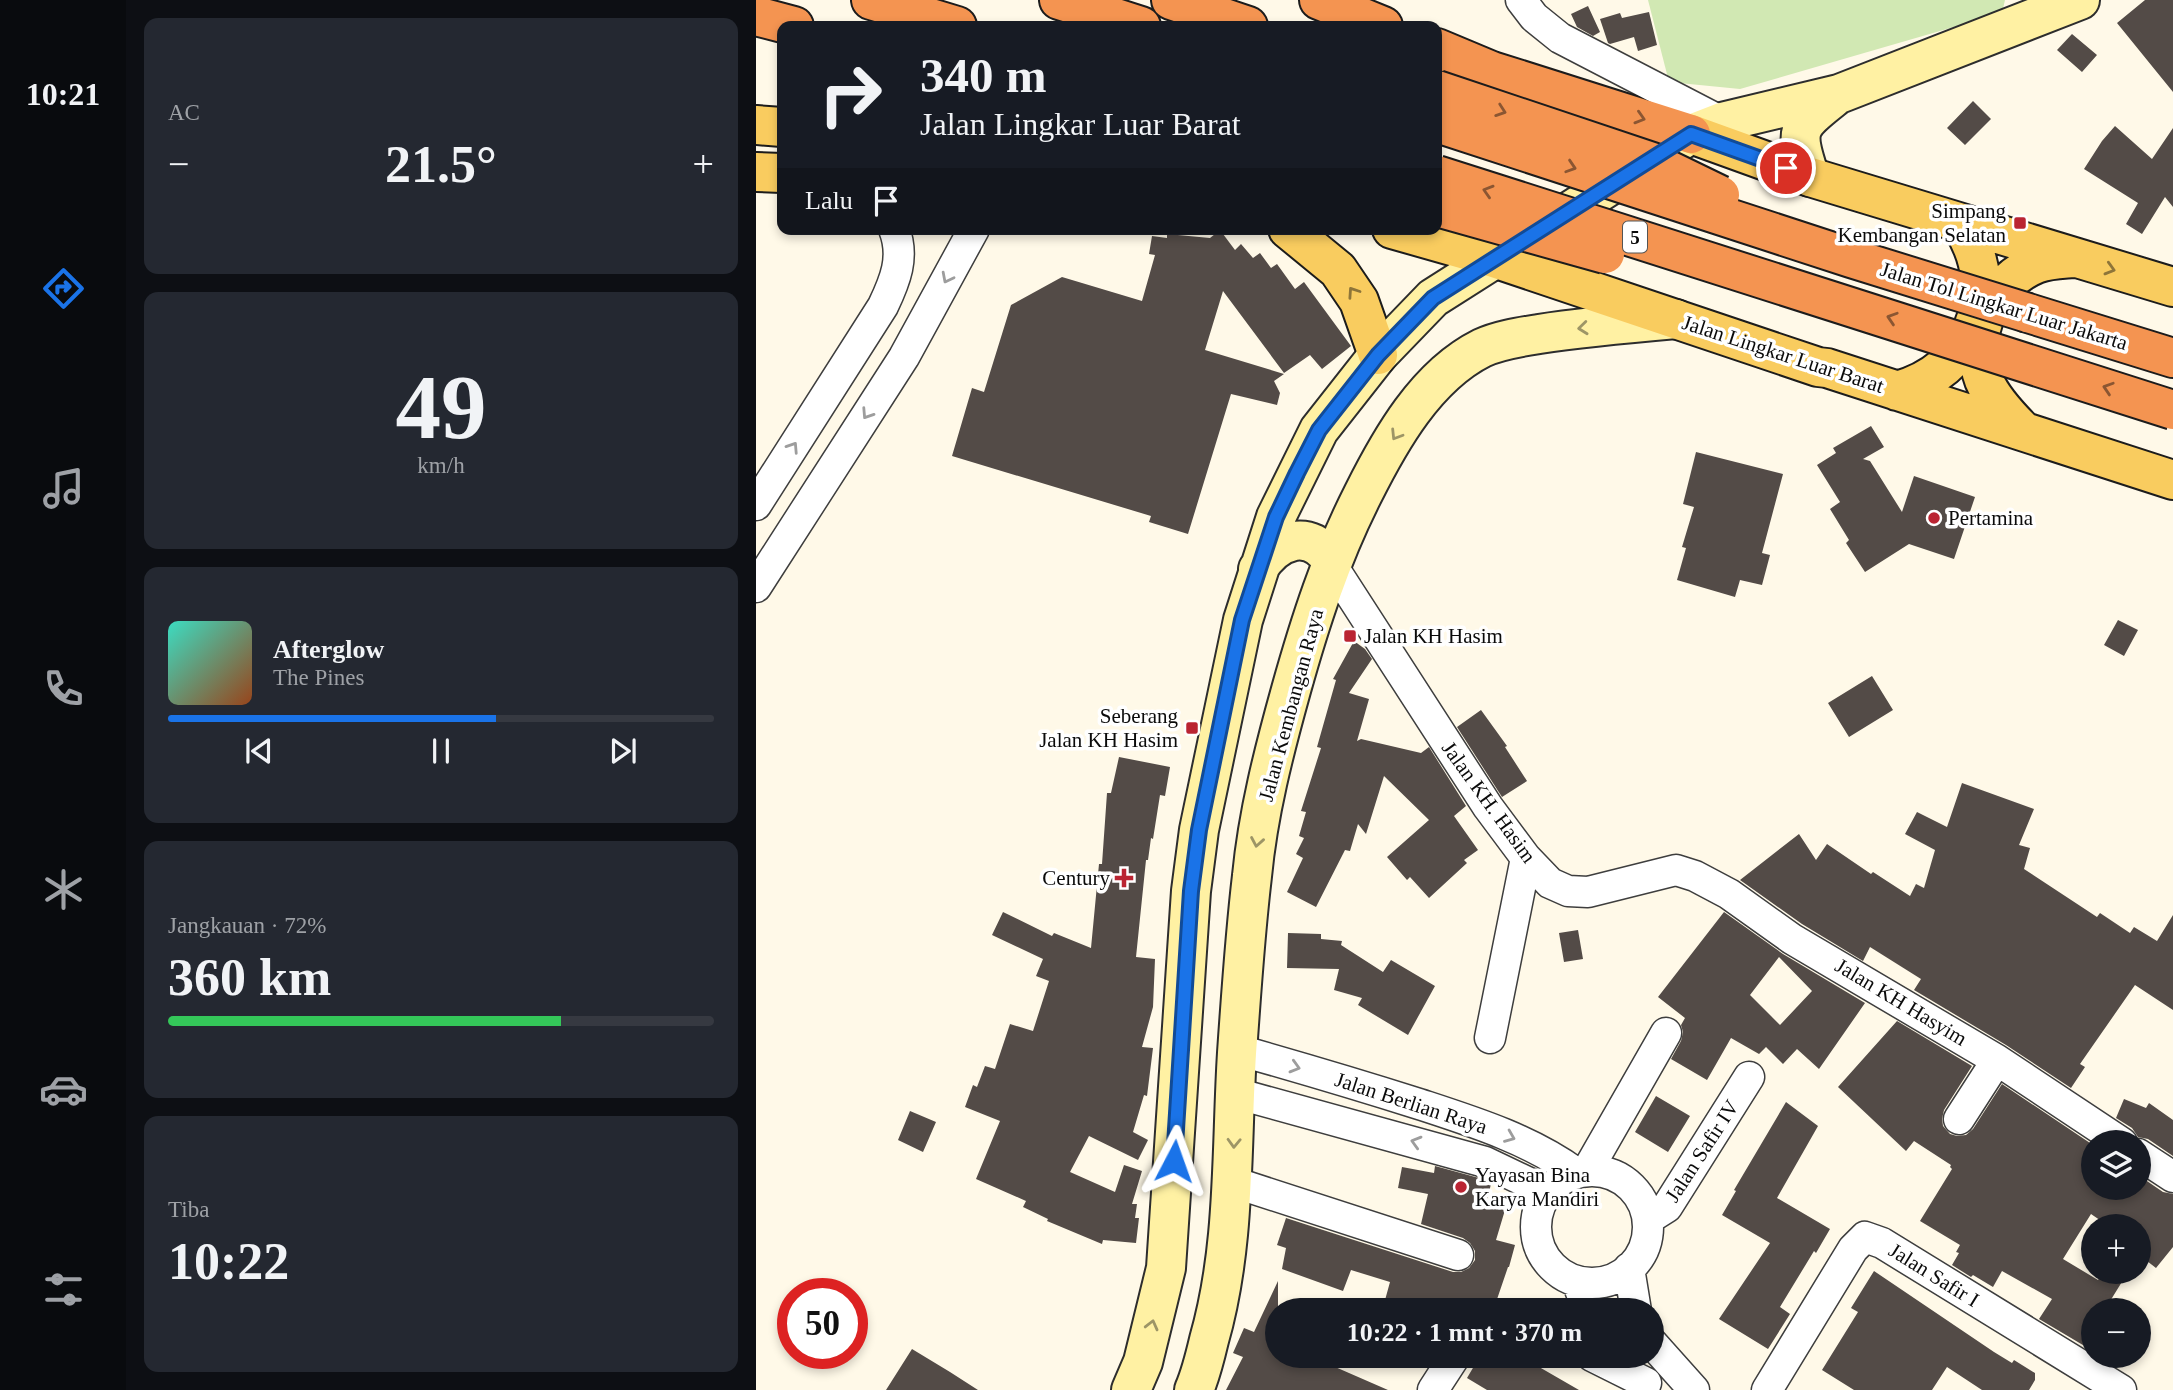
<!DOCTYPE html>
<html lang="id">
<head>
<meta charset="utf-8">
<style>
  :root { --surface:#171b24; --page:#242831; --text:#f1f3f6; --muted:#9ea1a6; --line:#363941; --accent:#1a73e8 }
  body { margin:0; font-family:"Times New Roman",serif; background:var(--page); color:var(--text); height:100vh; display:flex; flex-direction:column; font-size:26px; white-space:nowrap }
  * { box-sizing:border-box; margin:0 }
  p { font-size:23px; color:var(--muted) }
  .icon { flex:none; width:38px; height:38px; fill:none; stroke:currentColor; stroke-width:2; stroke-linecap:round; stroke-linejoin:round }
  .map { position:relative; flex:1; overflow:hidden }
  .panel { display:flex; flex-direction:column; gap:18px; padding:18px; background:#0d0f14; width:630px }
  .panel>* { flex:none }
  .banner { position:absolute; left:21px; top:21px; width:665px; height:214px; border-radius:14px; box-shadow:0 4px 10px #0003; background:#171b24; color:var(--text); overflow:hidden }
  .fabs { position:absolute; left:1325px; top:1130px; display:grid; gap:14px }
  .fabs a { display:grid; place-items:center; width:70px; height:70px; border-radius:50%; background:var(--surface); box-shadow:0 4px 10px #0003; font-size:35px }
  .speed { position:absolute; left:21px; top:1278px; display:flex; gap:14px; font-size:35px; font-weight:700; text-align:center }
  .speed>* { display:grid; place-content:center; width:91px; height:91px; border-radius:50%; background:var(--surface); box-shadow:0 4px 10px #0003; line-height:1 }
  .speed .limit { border:10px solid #d22; background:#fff; color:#111 }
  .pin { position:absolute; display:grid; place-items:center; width:60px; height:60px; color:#fff; margin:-30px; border:4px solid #fff; border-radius:50%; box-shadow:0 2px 7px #0007 }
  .me { position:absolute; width:77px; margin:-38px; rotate:4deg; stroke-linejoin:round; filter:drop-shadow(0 0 5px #0008) }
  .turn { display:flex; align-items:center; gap:24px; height:147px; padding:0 28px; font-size:32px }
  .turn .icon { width:91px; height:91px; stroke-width:2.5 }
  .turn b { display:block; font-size:49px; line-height:60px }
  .then { display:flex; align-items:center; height:66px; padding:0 28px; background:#0003; gap:14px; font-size:26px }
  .big { font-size:52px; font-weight:700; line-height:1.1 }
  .panel .tile { flex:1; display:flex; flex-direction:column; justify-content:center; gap:10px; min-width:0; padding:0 24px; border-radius:14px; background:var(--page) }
  .panel .dial { align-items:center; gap:0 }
  .dial b { font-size:91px; line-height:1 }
  .song { display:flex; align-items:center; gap:21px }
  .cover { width:84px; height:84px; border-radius:10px; background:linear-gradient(135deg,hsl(170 70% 55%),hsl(20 70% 35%)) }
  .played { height:7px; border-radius:4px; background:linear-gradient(90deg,var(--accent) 60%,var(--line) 60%) }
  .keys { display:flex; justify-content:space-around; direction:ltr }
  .heat { display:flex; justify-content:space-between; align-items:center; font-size:38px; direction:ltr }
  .charge { height:10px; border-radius:5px; background:linear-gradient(90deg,#34c759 72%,var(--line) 0) }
  .trip { position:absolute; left:509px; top:1298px; width:399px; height:70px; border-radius:35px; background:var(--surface); box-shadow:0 4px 10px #0003; font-weight:700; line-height:70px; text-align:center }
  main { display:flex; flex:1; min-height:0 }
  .menu { display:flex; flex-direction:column; width:126px; justify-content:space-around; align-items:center; background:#090b0e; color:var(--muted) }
  .menu .icon { width:49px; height:49px }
  .menu .active { color:var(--accent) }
  .menu b { font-size:32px; color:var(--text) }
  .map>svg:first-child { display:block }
</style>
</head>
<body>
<main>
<nav class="menu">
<b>10:21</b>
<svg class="icon active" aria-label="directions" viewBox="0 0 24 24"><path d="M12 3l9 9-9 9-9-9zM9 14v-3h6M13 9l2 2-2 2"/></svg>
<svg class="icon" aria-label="music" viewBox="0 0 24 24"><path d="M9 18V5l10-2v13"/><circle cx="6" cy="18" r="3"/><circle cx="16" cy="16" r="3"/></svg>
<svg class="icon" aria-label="phone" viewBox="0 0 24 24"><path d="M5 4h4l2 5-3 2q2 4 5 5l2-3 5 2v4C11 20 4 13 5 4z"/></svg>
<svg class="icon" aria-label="climate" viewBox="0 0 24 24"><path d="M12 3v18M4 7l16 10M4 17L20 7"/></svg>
<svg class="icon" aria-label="car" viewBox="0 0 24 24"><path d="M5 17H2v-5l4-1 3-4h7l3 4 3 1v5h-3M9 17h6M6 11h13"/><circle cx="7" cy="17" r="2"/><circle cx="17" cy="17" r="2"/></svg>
<svg class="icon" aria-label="filters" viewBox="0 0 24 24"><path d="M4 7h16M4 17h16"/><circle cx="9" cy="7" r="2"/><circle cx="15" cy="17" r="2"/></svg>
</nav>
<section class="panel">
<div class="tile"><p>AC</p>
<div class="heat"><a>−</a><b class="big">21.5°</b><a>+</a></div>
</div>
<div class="tile dial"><b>49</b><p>km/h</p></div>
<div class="tile">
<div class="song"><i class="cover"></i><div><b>Afterglow</b><p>The Pines</p></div></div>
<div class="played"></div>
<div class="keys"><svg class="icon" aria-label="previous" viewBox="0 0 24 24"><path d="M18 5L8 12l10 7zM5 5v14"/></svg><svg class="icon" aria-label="pause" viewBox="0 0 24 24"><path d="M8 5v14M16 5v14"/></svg><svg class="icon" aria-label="next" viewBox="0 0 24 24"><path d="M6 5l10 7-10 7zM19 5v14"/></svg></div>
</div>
<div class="tile"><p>Jangkauan · 72%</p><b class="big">360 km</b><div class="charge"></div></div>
<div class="tile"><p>Tiba</p><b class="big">10:22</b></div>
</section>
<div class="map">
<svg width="1417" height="1390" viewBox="0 0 1417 1390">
  <rect width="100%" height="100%" fill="#fff9e8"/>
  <path fill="#d1e8b3" d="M892,0H1249L1246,13L984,89L913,82Z"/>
  <path fill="#534b47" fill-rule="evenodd" d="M1389,0H1417V92L1361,23Z
    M832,6L844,32L837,36L821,27L815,14Z
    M893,12L901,45L882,51L878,37L854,44L852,43L844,19L864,13L866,18Z
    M1316,34L1341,55L1326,72L1301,50Z
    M1217,101L1235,119L1209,145L1191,128Z
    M1359,126L1396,159L1417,128V207L1409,197L1386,234L1370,224L1382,203L1328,169L1346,141Z
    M464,230L479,250L485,244L497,258L504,253L515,268L521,264L539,289L548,282L595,346L566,369L554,355L528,373L467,291L449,350L528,374L518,381L524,393L521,405L475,394L432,534L393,522L395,516L196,456L216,388L228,392L255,305L306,277L386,301L399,255L393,254L396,236L411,238V234L454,238Z
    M1115,426L1128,447L1107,459L1114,461L1146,512L1158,476L1219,497L1198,559L1153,544L1109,572L1090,543L1093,540L1074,509L1084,502L1061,465L1080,453L1077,448Z
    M940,452L1027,474L1006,553L1014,555L1006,585L984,580L979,597L921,580L930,548L926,547L938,507L927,504Z
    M1362,620L1382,630L1368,656L1348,645Z
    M598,641L609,649L616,659L593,693L613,699L601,741L605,739L665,753L673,747L710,806L698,816L722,850L708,860L711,863L673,898L654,877L651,880L631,857L673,820L628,776L610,834L602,824L594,851L589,850L560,907L531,892L547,858L540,854L548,838L543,836L550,812L545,811L565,748L561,747L580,680L577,679Z
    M1116,676L1137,710L1093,737L1072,703Z
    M725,710L751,746L749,747L771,781L746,797L701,727Z
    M363,757L414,767L409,796L404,795L397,839L395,838L392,860H390L380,957L399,959L397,1007L386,1047L397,1048L391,1096L388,1095L377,1132L392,1140L382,1160L333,1136L314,1172L359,1192L368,1165L386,1171L376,1204H381L379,1218H383L380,1243L347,1240L346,1244L291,1221L292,1219L267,1207L270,1201L220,1179L244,1121L209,1107L217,1085L221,1087L229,1066L239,1069L254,1024L277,1031L293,981L280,976L287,959L236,935L247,912L296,936L298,933L335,948L343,864H346L351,793H355Z
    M1206,783L1278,809L1263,845L1274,848L1268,869L1341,917L1344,913L1374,933L1378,927L1401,941L1417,915V1010L1379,985L1324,1064L1329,1067L1315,1088L1250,1045L1158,990L1165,979L1114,947L1107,961L1046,924L984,880L1043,834L1060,860L1071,844L1115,874L1117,872L1154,896L1160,884L1168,888L1179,850L1149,834L1161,812L1191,827Z
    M968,912L1027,954L1109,1003L1063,1069L1041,1049L1027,1064L1010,1047L1003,1054L975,1038L951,1080L915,1059L925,1041L927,1032L925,1025L929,1018L902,997ZM1023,957L1056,991L1024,1025L994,995Z
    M822,930L827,959L808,962L803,933Z
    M532,933L565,934V939L586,941L585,945L627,972L635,960L679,986L652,1035L602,1005L606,998L578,990L583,969L531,968Z
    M1141,1021L1216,1066L1188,1110L1186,1119L1187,1126L1194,1134L1201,1136L1210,1135L1217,1129L1246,1084L1337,1145V1188H1382V1175L1407,1192L1417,1194V1247L1400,1268L1382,1254V1227H1354L1335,1214L1307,1259L1342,1280L1347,1272H1372L1348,1311H1337V1351L1283,1319L1296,1299L1246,1271L1237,1287L1217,1275L1215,1277L1196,1265L1203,1253L1200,1252L1204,1245L1164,1221L1196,1169L1194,1167L1195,1165L1158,1141L1150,1151L1082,1087Z
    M900,1096L934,1116L912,1152L879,1132Z
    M1368,1099L1390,1108L1393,1103L1417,1120V1156L1392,1139L1382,1137L1376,1128L1360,1118Z
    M1030,1102L1062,1126L1021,1198L1074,1229L1060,1253L1058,1251L1024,1307L1034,1314L1012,1349L963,1319L1014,1243L966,1215L980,1191L978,1190Z
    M154,1111L180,1122L167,1152L142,1140Z
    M679,1166L723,1178L735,1184L730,1204L749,1210L740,1240L759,1245L753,1267H752L737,1311H626L634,1282L595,1270L587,1291L526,1269L530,1248L521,1245L530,1218L697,1272H705L713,1268L719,1260V1251L714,1243L707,1238L665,1224L672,1194L642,1188L646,1167L678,1173Z
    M1118,1271L1238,1352L1256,1363L1258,1360L1279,1373V1380L1273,1390H1226L1191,1367L1176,1390H1098L1066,1370L1102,1312L1095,1308Z
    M522,1281V1356H554L632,1390H470L487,1357L477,1353L488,1328L498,1332Z
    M156,1349L194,1372L222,1390H130Z
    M724,1356H764L823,1390H731L711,1378Z"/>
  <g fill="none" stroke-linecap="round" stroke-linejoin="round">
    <defs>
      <path id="minor" d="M765,0L778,17L804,38L966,122
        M0,505L127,306C139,281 149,257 138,229
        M575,564L732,807L770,858L794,883L812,891L832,892L920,870L939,876L973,894L1036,939L1241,1060L1366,1143
        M0,587L148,357L218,229
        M734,1038L770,858
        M482,1050C542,1067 603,1085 663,1104C718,1122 773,1139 820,1173
        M479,1093L729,1162L792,1192
        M1203,1119L1241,1060
        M1382,1154L1417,1177
        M831,1171L910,1033
        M780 1227a56 56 0 1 1 112 0a56 56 0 1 1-112 0Z
        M477,1182L702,1255
        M892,1219L911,1207L993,1077
        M873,1268L880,1311
        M821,1281L832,1311
        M896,1343L938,1390
        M836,1356L890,1383
        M677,1390L699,1356
        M1011,1390L1097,1249L1109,1237L1126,1243L1365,1390"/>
      <path id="secondary" d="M1054,177C1037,127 1041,127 1081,95
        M502,569C521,539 554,527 576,561
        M375,1390L387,1362L410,1268L435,891L443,830L487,620L520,517L563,430L622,355L677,298L935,134L966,122L1083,94L1324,0
        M438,1390C445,1374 449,1357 453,1340C480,1246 475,1149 481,1053C485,994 489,935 496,876C502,813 518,751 535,690C554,622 575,557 607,494C634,440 670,376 726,348C743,340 764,337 783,334C828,327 874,323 920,319"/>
      <path id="primary" d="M0,125L26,127
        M935,134L1054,177L1417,287
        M0,172L26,173
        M532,229L582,270L603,301L622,355
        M636,229L738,258L1062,367L1071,368L1417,480
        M1141,391C1215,371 1248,295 1207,228L1227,232
        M1267,431C1252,416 1236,399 1228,380C1211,334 1236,282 1280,264C1292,259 1304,259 1317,258"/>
      <path id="motorway" d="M115,0L201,26
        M303,0L385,26
        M415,0L492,26
        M563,0L627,26
        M0,16L38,26
        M681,48L736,71L935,134
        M1272,313L1417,358"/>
    </defs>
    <use href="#minor" stroke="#3e3e3e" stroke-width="33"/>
    <use href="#secondary" stroke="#2d2d2d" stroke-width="42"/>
    <use href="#primary" stroke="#1c1c1c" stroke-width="42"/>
    <use href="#motorway" stroke="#1c1c1c" stroke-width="42"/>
    <use href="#minor" stroke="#fff" stroke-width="30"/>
    <use href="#secondary" stroke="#fff1a3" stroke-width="38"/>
    <use href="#primary" stroke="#f9cc5f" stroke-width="38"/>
    <use href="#motorway" stroke="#f49451" stroke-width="38"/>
    <defs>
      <path id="motorway-bridge" d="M681,90L896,162L964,195
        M681,123L1095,258L1272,313
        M681,175L1417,410
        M681,207L849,254"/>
    </defs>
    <use href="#motorway-bridge" stroke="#1c1c1c" stroke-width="42" stroke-linecap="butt"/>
    <use href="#motorway-bridge" stroke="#f49451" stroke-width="38"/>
  </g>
  <defs><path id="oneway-chevron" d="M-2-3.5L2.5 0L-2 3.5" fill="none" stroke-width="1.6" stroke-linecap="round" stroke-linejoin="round" transform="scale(1.75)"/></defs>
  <g stroke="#8b5632">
    <use href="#oneway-chevron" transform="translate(745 111) rotate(19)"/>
    <use href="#oneway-chevron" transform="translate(884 118) rotate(17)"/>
    <use href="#oneway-chevron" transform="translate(815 167) rotate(18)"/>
    <use href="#oneway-chevron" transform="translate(732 191) rotate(-163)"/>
    <use href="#oneway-chevron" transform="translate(1136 318) rotate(-162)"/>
    <use href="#oneway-chevron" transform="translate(1352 388) rotate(-162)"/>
  </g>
  <g stroke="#8e7539">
    <use href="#oneway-chevron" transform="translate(1354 269) rotate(16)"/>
    <use href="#oneway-chevron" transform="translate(597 292) rotate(-124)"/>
  </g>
  <g stroke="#9d9d9d">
    <use href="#oneway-chevron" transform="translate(191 278) rotate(117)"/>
    <use href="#oneway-chevron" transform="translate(111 414) rotate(123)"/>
    <use href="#oneway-chevron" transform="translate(37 447) rotate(-57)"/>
    <use href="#oneway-chevron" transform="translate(539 1067) rotate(16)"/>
    <use href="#oneway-chevron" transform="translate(754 1137) rotate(22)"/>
    <use href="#oneway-chevron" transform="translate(660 1142) rotate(-164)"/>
  </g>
  <g stroke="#9d9566">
    <use href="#oneway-chevron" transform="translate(827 328) rotate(174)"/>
    <use href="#oneway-chevron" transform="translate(640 435) rotate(122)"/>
    <use href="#oneway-chevron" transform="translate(501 842) rotate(100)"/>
    <use href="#oneway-chevron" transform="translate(478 1143) rotate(92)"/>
    <use href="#oneway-chevron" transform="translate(396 1325) rotate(-76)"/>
  </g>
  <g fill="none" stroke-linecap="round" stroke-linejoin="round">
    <defs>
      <path id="route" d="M418,1161L435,891L443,830L486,620L520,517L541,473L563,430L622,355L677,298L935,134L1030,168"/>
    </defs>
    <use href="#route" stroke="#114b97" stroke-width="18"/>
    <use href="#route" stroke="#1a73e8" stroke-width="12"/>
  </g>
  <g fill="#ba2432" stroke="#fff" stroke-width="2.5">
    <rect x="1257" y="216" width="14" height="14" rx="3.5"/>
    <circle cx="1178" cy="518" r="7"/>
    <rect x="587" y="629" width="14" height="14" rx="3.5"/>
    <rect x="429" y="721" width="14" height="14" rx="3.5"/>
    <path d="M364.5 867.5h7v7h7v7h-7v7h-7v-7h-7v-7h7z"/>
    <circle cx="705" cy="1187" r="7"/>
  </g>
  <g text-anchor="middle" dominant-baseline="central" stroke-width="7" stroke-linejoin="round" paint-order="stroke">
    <rect fill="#fff" stroke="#545454" stroke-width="2" x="867" y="221.5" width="24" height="31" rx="5"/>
    <g font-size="19" font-weight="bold" fill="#0b0b0b">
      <text x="879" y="237">5</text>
    </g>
    <g font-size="21" fill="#0b0b0b" stroke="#fff" text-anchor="end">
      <text x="1250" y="211">Simpang<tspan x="1250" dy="24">Kembangan Selatan</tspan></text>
      <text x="1192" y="518" text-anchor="start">Pertamina</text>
      <text x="608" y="636" text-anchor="start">Jalan KH Hasim</text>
      <text x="422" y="716">Seberang<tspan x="422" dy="24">Jalan KH Hasim</tspan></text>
      <text x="354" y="878">Century</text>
      <text x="719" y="1175" text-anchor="start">Yayasan Bina<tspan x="719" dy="24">Karya Mandiri</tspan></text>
    </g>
    <g font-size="21" fill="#0b0b0b" stroke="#fff">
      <text transform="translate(1248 306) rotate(17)">Jalan Tol Lingkar Luar Jakarta</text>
      <text transform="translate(1027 354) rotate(18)">Jalan Lingkar Luar Barat</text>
      <text transform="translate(535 705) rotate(-75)">Jalan Kembangan Raya</text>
      <text transform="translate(733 802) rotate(54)">Jalan KH. Hasim</text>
      <text transform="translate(1145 1002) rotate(31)">Jalan KH Hasyim</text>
      <text transform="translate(655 1103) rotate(18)">Jalan Berlian Raya</text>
      <text transform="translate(946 1151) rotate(-57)">Jalan Safir IV</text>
      <text transform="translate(1178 1275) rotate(32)">Jalan Safir I</text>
    </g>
  </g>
</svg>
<div class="fabs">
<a><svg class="icon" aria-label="layers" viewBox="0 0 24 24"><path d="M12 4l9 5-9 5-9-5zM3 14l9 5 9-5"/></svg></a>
<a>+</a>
<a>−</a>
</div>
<div class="speed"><div class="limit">50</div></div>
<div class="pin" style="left:1030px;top:168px;background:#d93025"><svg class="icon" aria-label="arrive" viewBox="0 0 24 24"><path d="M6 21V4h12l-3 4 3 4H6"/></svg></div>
<svg class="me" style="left:418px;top:1161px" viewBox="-20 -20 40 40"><path d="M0-17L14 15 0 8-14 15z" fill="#1a73e8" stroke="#fff" stroke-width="4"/></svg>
<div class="trip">10:22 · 1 mnt · 370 m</div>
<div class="banner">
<div class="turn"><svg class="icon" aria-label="right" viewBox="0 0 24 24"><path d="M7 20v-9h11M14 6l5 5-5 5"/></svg><div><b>340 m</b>Jalan Lingkar Luar Barat</div></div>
<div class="then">Lalu<svg class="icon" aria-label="arrive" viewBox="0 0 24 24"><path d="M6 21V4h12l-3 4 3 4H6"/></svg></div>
</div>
</div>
</main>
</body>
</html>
